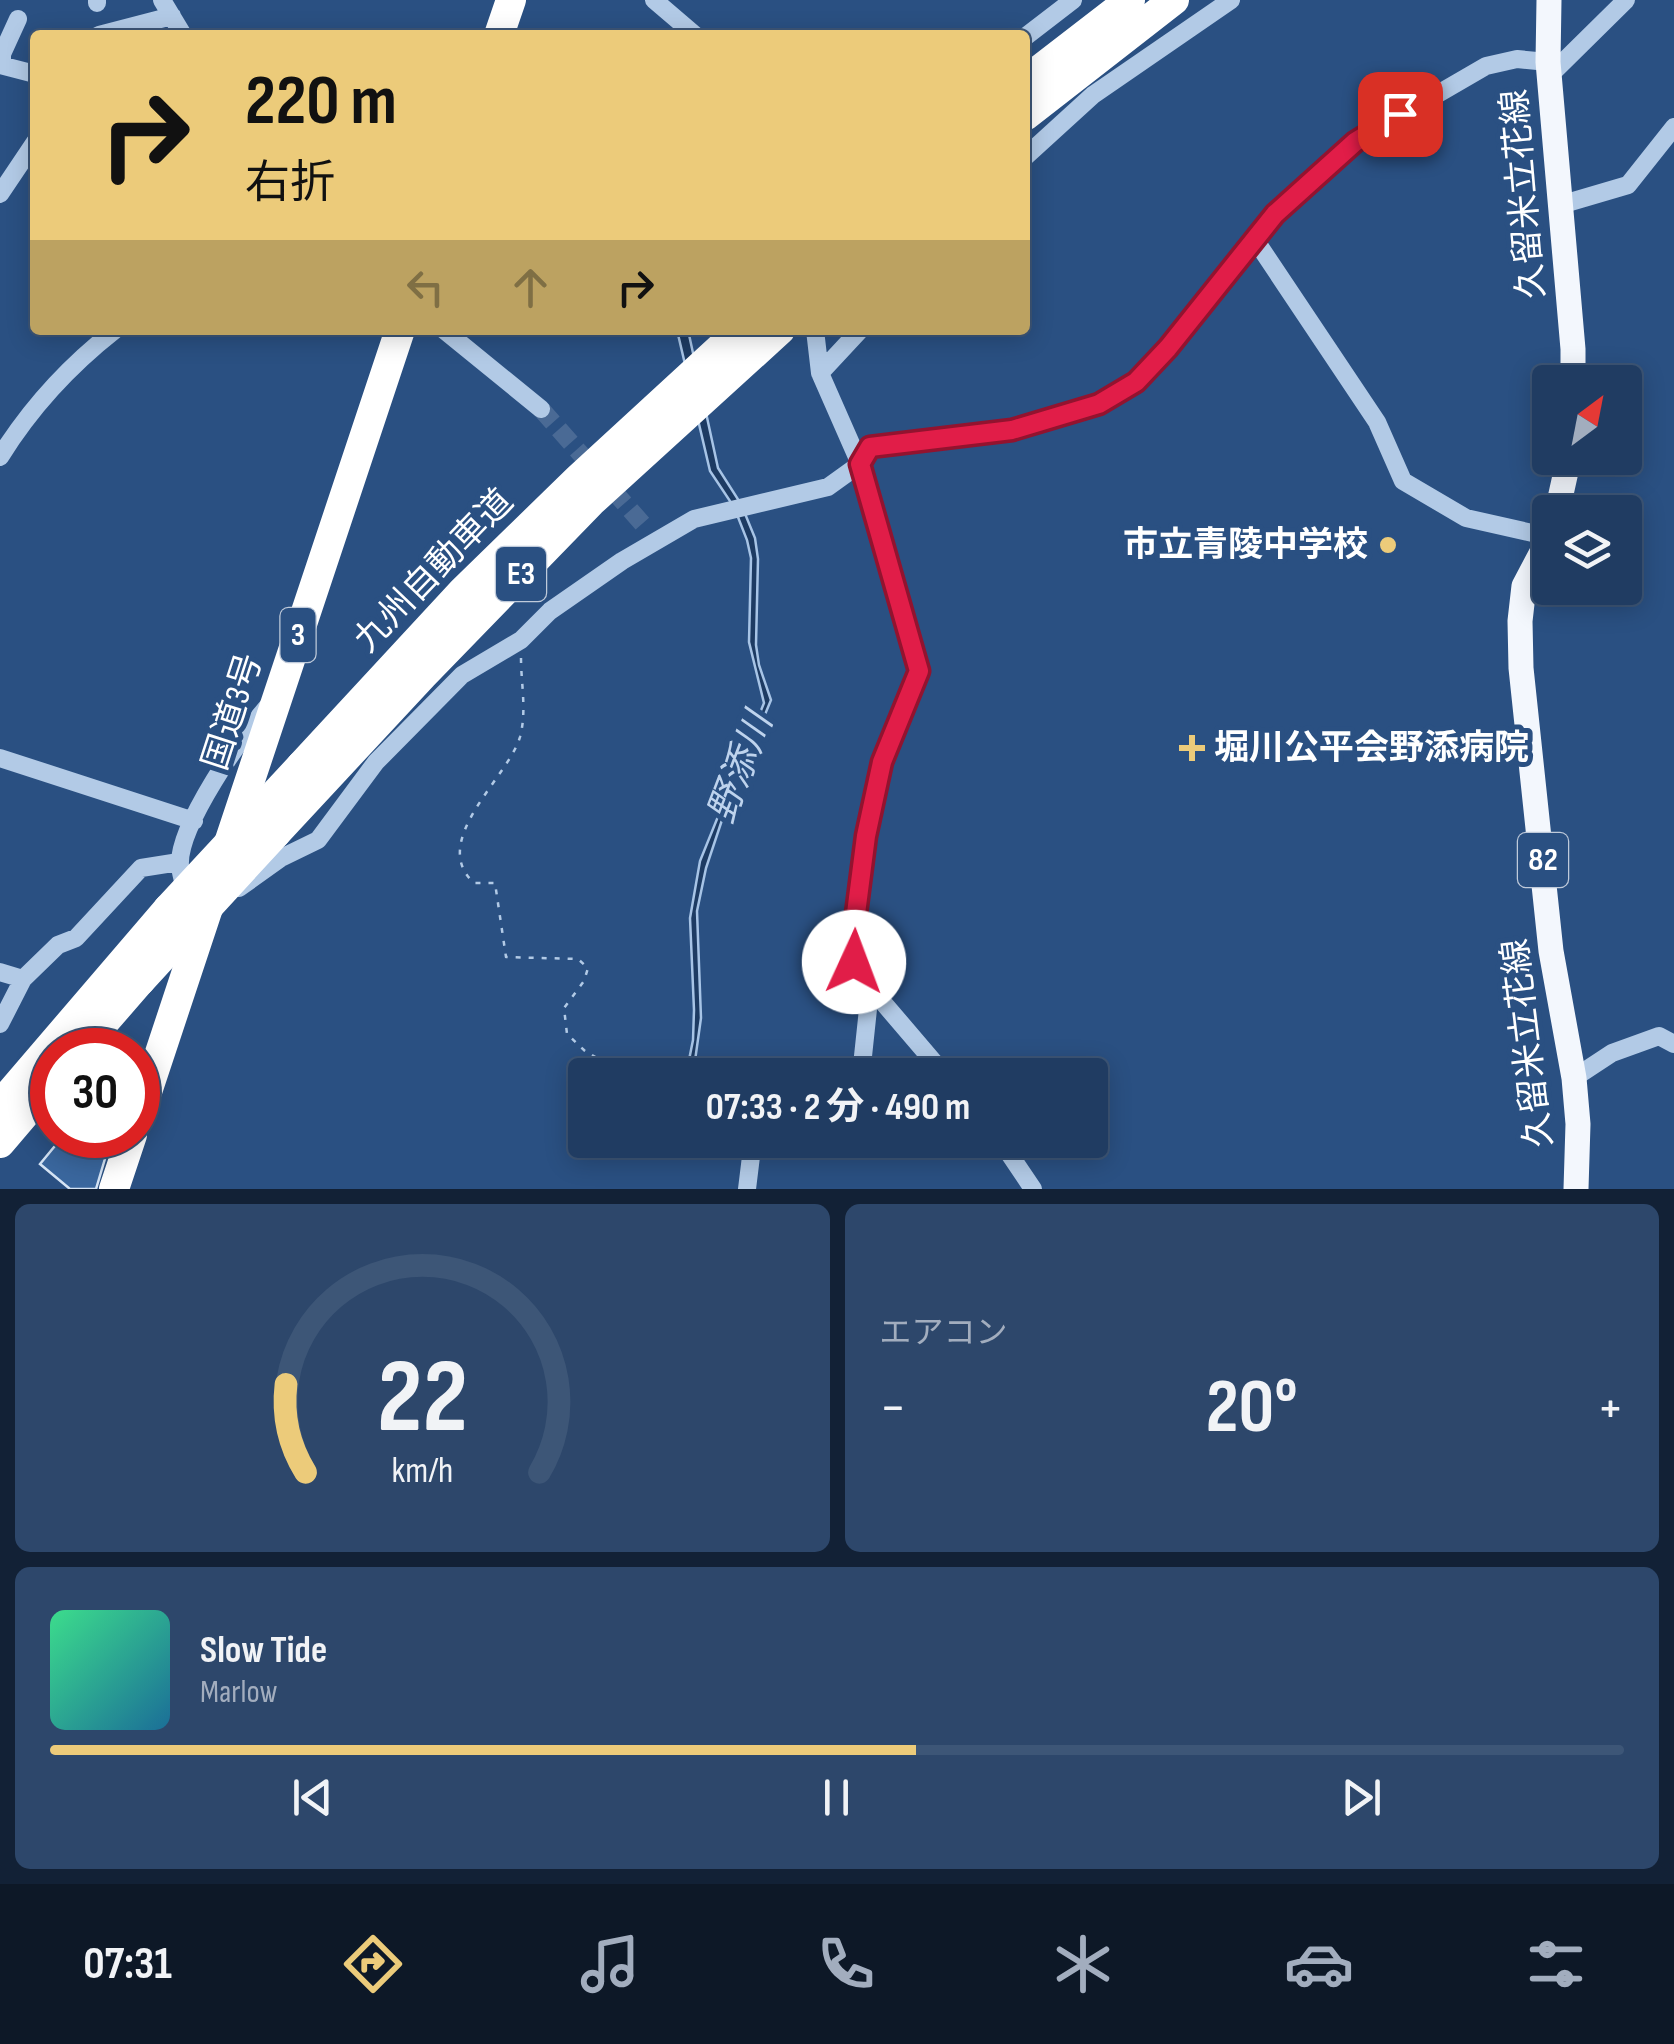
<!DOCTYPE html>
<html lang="ja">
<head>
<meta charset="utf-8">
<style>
  :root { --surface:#203c62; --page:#2d476b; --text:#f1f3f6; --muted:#a2adbe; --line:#3d5677; --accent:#eccb7a }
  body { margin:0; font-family:"Sofia Sans Condensed","Noto Sans JP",sans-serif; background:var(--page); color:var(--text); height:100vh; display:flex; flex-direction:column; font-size:38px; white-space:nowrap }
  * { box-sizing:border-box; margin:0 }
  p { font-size:32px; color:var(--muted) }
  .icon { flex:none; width:55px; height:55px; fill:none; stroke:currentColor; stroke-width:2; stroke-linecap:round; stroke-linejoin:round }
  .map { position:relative; height:1189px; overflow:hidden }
  .side { display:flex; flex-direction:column; gap:15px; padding:15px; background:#122136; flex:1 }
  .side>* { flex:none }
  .guide { position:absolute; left:30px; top:30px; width:1000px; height:305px; border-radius:10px; box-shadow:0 5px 25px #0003,0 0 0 2px var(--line); background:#eccb7a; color:#111; overflow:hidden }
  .needle { width:65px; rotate:32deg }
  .controls { position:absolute; left:1532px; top:365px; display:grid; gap:20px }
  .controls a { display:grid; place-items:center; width:110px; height:110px; border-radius:10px; background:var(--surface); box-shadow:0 5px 25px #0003,0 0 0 2px var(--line); font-size:50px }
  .speed { position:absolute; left:30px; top:1028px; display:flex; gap:20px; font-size:50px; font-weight:700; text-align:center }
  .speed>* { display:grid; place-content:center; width:130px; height:130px; border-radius:50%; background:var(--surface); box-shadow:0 5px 25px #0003,0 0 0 2px var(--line); line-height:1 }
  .speed .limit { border:15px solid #d22; background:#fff; color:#111 }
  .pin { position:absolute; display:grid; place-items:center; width:85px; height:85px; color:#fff; margin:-42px; border-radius:20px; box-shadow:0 5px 15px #0006 }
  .me { position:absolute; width:110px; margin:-55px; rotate:2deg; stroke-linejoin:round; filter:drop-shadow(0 0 8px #0008) }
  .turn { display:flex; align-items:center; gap:35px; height:210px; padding:0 50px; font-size:45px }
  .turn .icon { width:130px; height:130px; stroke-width:2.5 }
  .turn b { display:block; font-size:70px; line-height:85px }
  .lanes { display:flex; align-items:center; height:95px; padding:0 50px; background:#0003; justify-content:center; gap:50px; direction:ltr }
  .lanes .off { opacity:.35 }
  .big { font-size:75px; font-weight:700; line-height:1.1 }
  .side .widget { flex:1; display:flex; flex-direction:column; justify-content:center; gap:15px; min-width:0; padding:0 35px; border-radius:15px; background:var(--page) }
  .side .dial { align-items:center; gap:0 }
  .dial svg { height:260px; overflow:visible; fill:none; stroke:var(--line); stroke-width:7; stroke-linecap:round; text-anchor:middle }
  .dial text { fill:var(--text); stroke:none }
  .song { display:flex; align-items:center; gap:30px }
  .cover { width:120px; height:120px; border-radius:15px; background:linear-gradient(135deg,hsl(150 70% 55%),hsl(200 70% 35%)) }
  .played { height:10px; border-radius:5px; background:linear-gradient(90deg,var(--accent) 55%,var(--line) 55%) }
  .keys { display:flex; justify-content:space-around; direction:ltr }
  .heat { display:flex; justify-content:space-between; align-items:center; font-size:55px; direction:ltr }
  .side .tiles { flex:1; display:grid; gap:15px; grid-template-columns:1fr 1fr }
  .widget:last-child { grid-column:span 2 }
  .trip { position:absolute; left:568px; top:1058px; width:540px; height:100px; border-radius:10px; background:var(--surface); box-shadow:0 5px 25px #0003,0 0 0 2px var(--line); font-weight:700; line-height:100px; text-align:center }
  .tabs { display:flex; height:160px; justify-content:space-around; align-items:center; background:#0d1827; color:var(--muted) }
  .tabs .icon { width:70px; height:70px }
  .tabs .active { color:var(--accent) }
  .tabs b { font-size:45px; color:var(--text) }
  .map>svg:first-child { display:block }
</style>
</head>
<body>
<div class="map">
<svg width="1674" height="1189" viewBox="0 0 1674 1189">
  <rect width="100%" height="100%" fill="#2a5082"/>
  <path fill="#1d3b63" stroke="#a7c4e6" stroke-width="2.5" d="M677,330H688L718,468L741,504L755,538L758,559L756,645L759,665L771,700L724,814L706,868L697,911L701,1018L693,1075H686L693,1040L694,1010L690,918L700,861L764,703L749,642L751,558L747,540L734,507L710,471Z"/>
  <path fill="#3a679e" stroke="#d5e4f5" stroke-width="2.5" d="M64,1135H112L96,1189H70L40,1164Z"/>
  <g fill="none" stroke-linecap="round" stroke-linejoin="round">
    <path stroke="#4a6a95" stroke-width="18" stroke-dasharray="18 9" stroke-linecap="butt" d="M541,409L648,530"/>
    <path stroke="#b2cae6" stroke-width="2.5" stroke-dasharray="5 8" stroke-linecap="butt" d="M521,658C521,684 527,711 520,737C508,778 428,841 474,883H495L506,957L578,959L588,968L584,981L564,1008L567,1034L585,1051L627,1075
      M709,1140H712"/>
    <path stroke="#b2cae6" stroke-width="18" d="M97,0V3
      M162,0L183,35
      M654,0L695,35
      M99,35L172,16
      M1025,37L1073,0
      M2,64V54L18,19
      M0,65L35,74
      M1549,76L1626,0
      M1025,157L1093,95L1231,0
      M0,194L35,142
      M1560,205L1628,185L1674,127
      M1254,238L1377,422L1403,481L1466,518L1550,537
      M444,330L541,409
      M815,330L820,373L860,464L919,671L882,762L867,836L854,929V961L863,979L945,1075
      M820,373L860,330
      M0,457C31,407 69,366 115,330
      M0,758L194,821
      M239,888L281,858L318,840L376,762L462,675L521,640L550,611L622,561L694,519L828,487L860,464L870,447L1013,430L1099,404L1136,382L1168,348L1275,214L1355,142L1486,66L1517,59L1548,62
      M187,896C185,887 181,876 180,866C177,827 243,733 270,704
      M0,972L23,979
      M0,1024L23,979L58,945L76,938L141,868L179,862
      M861,1075L868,1009L864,985
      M1574,1078L1612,1053L1659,1036L1674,1044
      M1000,1140L1033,1189
      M747,1189L753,1140"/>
    <path stroke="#f3f7fd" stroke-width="25" d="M1549,0L1548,62L1573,349V382
      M1557,512L1569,458
      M1550,537L1524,586L1520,621L1521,668L1551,951L1574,1078L1578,1124L1576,1189"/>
    <path stroke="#fff" stroke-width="30" d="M499,35L511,0
      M1025,81L1130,0
      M1025,116L1174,0
      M301,766L463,591L579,478L740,330
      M276,833L423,675L591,502L780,330
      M227,849L400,330
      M80,1050L140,981
      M0,1105L168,909
      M138,1119L210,902
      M0,1143L52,1082
      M114,1189L132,1135"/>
    <path stroke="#fff" stroke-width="30" d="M168,909L301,766
      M140,981L276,833"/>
  </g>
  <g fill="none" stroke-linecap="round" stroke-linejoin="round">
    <defs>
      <path id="route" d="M854,962V929L866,836L882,762L919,671L860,464L870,447L1012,430L1099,404L1136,382L1168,348L1275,214L1355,142L1400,114"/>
    </defs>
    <use href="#route" stroke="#92132f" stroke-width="25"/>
    <use href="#route" stroke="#e11d48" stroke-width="18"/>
  </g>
  <g fill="#eccb7a" stroke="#2a5082" stroke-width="4">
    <circle cx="1388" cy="545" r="10"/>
    <path d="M1187 733h10v10h10v10h-10v10h-10v-10h-10v-10h10z"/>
  </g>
  <g text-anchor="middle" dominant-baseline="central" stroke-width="10" stroke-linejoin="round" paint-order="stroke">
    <g fill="#2a5082" stroke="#bfcada" stroke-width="2.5">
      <rect x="496" y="547" width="50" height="54" rx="8"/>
      <rect x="280.5" y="608" width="35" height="54" rx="8"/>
      <rect x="1518" y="833" width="50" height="54" rx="8"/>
    </g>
    <g font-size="32" font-weight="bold" fill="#fff">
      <text x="521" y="574">E3</text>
      <text x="298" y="635">3</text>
      <text x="1543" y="860">82</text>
    </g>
    <g font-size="35" fill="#fff" stroke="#2a5082">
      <text transform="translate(1524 194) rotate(-95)">久留米立花線</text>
      <text transform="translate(434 571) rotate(-46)">九州自動車道</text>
      <text transform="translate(233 712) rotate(-72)">国道3号</text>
      <text transform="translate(1528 1043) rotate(-97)">久留米立花線</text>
    </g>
    <g font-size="35" font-weight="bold" fill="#fff" stroke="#2a5082" text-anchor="end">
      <text x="1368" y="545">市立青陵中学校</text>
      <text x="1214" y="748" text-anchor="start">堀川公平会野添病院</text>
    </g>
    <g font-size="38" font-style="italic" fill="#bed3ed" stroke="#2a5082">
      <text transform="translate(741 768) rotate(-69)">野添川</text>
    </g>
  </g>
</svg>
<div class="controls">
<a><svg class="needle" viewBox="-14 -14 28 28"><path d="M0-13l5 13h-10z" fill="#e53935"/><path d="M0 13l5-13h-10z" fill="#a2adbe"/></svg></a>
<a><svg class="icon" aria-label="layers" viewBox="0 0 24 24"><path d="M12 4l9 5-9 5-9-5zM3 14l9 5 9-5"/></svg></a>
</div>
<div class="speed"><div class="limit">30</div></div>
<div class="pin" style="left:1400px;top:114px;background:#d93025"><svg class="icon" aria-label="arrive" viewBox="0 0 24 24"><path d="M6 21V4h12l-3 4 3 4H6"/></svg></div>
<svg class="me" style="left:854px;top:962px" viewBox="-20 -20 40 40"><circle r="19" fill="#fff"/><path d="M0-13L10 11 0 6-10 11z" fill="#e11d48"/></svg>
<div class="trip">07:33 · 2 分 · 490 m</div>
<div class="guide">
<div class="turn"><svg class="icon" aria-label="right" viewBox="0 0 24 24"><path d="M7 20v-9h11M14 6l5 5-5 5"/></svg><div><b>220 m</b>右折</div></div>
<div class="lanes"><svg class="icon off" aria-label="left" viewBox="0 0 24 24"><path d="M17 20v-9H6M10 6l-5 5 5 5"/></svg><svg class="icon off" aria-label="ahead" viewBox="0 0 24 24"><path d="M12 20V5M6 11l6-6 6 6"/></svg><svg class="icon" aria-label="right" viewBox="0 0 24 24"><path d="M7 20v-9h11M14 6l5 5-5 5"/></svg></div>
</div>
</div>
<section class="side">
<div class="tiles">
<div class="widget dial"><svg viewBox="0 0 100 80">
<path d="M14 69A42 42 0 1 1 86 69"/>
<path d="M14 69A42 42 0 0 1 8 42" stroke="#eccb7a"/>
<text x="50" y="56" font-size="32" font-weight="700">22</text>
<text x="50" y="72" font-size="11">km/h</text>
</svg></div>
<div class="widget"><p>エアコン</p>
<div class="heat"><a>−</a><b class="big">20°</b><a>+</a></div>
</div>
<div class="widget">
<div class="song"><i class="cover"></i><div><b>Slow Tide</b><p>Marlow</p></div></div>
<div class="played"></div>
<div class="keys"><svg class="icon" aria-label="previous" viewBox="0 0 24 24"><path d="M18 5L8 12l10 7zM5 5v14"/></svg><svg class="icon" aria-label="pause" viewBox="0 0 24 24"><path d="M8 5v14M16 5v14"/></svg><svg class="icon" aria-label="next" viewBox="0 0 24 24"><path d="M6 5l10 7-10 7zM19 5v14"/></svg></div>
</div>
</div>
</section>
<nav class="tabs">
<b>07:31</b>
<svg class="icon active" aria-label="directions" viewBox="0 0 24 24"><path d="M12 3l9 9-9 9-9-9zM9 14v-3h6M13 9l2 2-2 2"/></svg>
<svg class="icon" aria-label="music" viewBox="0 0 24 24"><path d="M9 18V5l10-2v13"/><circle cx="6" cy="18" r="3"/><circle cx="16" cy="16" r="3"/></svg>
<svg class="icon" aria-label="phone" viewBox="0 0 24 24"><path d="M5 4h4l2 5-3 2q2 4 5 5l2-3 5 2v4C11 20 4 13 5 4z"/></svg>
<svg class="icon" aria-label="climate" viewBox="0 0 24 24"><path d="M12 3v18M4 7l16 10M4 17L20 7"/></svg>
<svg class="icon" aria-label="car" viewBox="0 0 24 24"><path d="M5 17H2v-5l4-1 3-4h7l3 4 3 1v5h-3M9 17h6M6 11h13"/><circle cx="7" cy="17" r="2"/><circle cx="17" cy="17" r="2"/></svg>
<svg class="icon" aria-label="filters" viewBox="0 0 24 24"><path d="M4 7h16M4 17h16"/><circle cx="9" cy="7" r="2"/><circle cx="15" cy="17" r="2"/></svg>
</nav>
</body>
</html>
